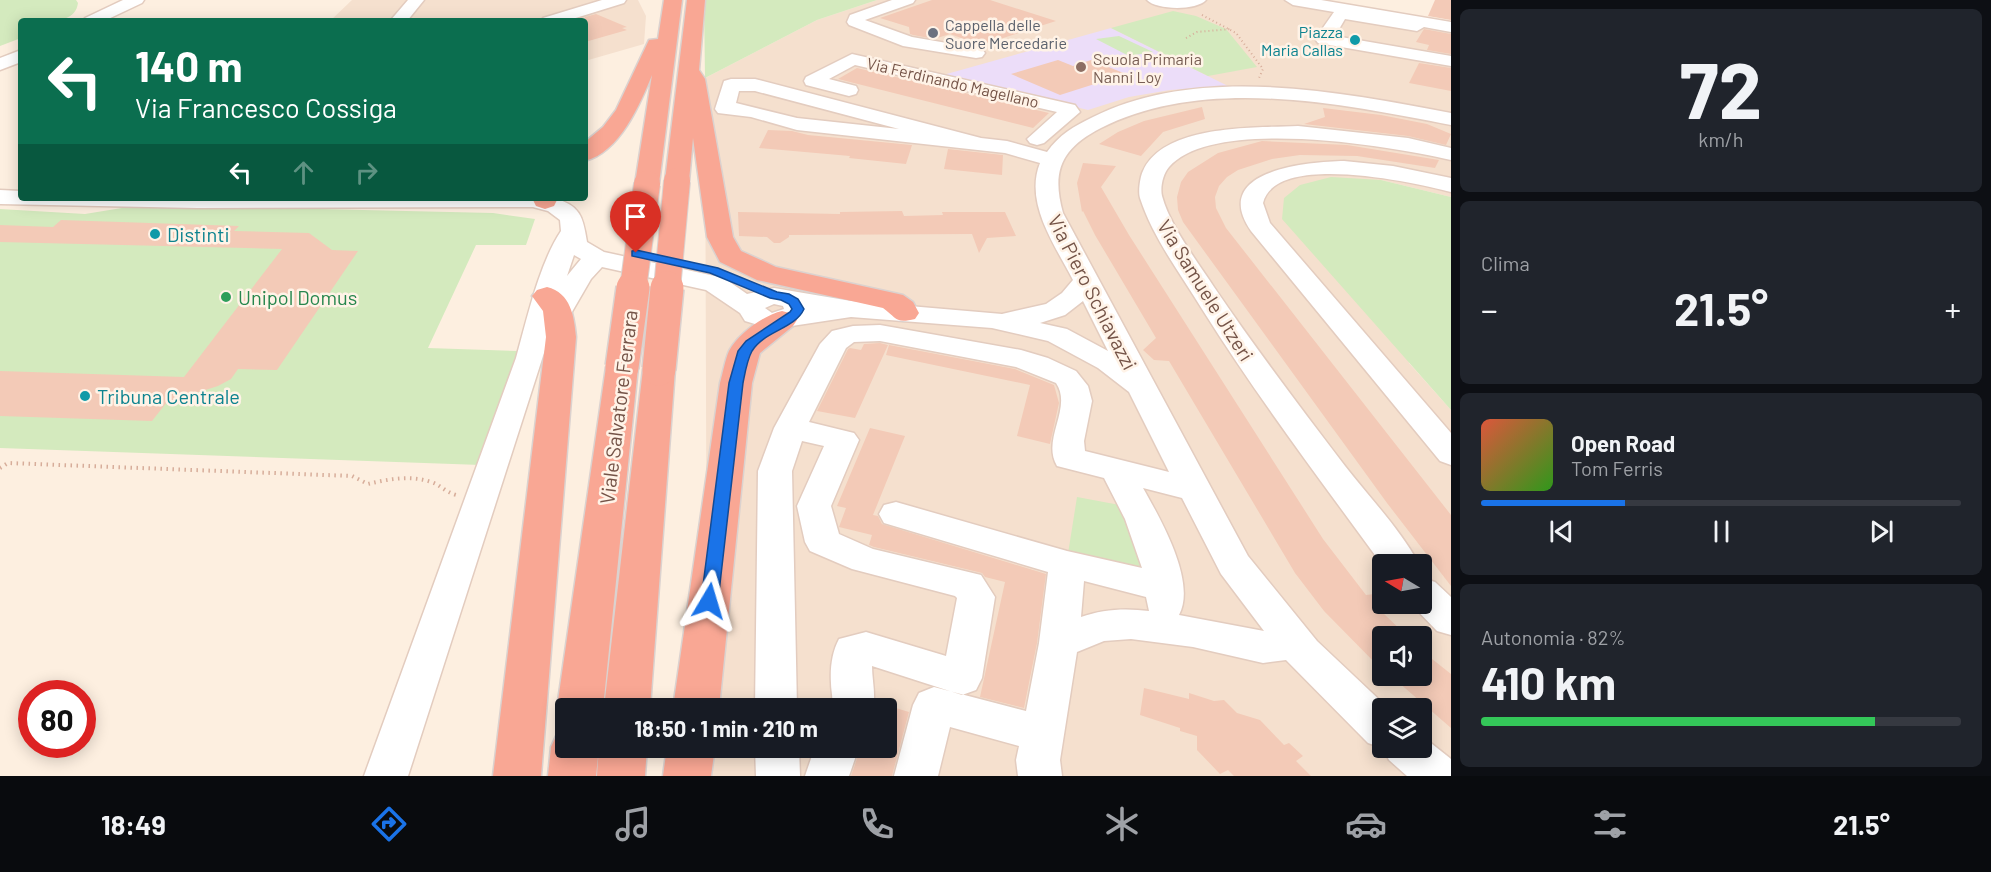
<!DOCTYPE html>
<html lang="it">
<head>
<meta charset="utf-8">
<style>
  :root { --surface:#171b24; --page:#20242c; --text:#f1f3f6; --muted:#9ea1a6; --line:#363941; --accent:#1a73e8 }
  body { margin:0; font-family:Barlow,sans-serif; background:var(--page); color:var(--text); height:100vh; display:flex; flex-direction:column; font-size:22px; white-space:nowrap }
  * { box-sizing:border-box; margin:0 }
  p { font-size:20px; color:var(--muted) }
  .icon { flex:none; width:33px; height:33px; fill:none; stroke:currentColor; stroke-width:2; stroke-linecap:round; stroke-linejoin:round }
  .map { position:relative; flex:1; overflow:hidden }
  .side { display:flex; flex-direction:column; gap:9px; padding:9px; background:#0d0f14; width:540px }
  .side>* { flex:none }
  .hud { position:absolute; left:18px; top:18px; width:570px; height:183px; border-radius:6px; box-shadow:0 3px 15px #0003; background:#0b6e4f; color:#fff; overflow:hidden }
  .needle { width:39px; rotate:280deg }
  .controls { position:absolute; left:1372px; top:554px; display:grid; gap:12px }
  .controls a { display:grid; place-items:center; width:60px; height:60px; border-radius:6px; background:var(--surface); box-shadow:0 3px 15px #0003; font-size:30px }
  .speed { position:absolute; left:18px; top:680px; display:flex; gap:12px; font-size:30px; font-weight:700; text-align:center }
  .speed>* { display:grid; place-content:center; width:78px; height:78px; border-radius:50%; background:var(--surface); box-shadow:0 3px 15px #0003; line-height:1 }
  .speed .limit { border:9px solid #d22; background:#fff; color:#111 }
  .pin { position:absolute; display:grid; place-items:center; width:51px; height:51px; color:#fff; margin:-62px -26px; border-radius:50% 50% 50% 0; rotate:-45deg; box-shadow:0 0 6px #0007 }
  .pin .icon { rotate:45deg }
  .me { position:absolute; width:66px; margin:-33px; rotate:7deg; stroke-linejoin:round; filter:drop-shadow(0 0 4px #0008) }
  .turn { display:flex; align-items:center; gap:21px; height:126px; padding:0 18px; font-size:27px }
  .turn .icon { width:78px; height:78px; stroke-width:2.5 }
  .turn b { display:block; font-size:42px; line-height:51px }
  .lanes { display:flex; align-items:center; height:57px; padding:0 18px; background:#0003; justify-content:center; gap:30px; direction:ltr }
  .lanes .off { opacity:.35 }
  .big { font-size:45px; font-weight:700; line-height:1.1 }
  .side .tile { flex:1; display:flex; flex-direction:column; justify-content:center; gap:9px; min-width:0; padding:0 21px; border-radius:9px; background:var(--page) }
  .side .dial { align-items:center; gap:0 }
  .dial b { font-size:78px; line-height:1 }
  .song { display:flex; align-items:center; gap:18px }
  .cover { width:72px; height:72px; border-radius:9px; background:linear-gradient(135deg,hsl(10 70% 55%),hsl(110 70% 35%)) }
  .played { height:6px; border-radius:3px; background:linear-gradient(90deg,var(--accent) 30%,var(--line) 30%) }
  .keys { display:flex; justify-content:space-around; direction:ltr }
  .heat { display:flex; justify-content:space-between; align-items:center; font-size:33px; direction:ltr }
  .charge { height:9px; border-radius:4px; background:linear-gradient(90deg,#34c759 82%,var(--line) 0) }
  .trip { position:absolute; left:555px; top:698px; width:342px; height:60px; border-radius:6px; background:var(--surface); box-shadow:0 3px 15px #0003; font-weight:700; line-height:60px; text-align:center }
  .menu { display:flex; height:96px; justify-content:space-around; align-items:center; background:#090b0e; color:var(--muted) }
  .menu .icon { width:42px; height:42px }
  .menu .active { color:var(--accent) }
  .menu b { font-size:27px; color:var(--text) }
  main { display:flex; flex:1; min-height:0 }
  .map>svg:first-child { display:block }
</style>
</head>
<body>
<main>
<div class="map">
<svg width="1451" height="776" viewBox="0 0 1451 776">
  <rect width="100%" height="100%" fill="#fdefe0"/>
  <path fill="#f5e0ce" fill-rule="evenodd" d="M352,0H638L646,16L644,44L585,61V21H330Z
    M877,0H1284L1451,29V197L1381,180L1409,363L1451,410V776H708L707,747H886V708H707L705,78L817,20ZM1383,564H1422V603H1383ZM1383,636H1422V675H1383ZM1383,708H1422V747H1383Z"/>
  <path fill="#ecddf9" d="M1111,28L1228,86L1170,90L1129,97L1088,110L943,75Z"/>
  <path fill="#d4eabe" d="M0,0H76L78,3C75,27 38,21 21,21V38L0,46Z
    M704,0H877L817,20L705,78Z
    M1173,11L1196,16L1226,29L1257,67L1208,76L1111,28Z
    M1119,36L1153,52L1129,56L1096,39Z
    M1331,177L1381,180L1451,197V410L1282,219L1284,198L1300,185Z
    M140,205L493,213L535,219L526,245H476L428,348L519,351L481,465L0,448V209L85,214Z
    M1077,497L1125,506L1145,573L1067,560Z"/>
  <path fill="#f3cab7" d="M932,0H990L1056,21L981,45L950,34L934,39L913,35L910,34L909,27L880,18Z
    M1435,0H1451V20L1428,16Z
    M596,14L627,27L622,28L627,30L585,42V17Z
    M1424,29L1451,34V54L1427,50L1429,45L1416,42Z
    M1058,60L1073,66L1091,60L1126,74L1060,95L1011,74Z
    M1419,63L1451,68V91L1409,83Z
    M857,68L952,90L1049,113L1033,128L838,79Z
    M1202,107L1205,119L1163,132L1141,156L1099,144L1118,132L1144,121Z
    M1323,108L1381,115L1427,124L1451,134L1446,145L1408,136L1304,124L1325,117Z
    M768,130L792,131L808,135L912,145L906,164L849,158L850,156L759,148Z
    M1262,141L1347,145L1439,160L1435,168L1357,156L1300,155L1272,159L1238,170L1227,177L1219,186L1215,197L1216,208L1226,228L1451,515V586L1387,503L1183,222L1178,210L1177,197L1181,182L1188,172L1218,153Z
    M948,149L1003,155L1002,175L944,169Z
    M1083,163L1116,166L1101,187L1129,235L1323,539L1366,595L1383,593V613L1407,636H1383V671L1324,611L1295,573L1169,361L1154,360L1143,350L1156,338L1095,235L1083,211L1082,212L1077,183Z
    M902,211L904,216L943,215L942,212H1005L1016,236L987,238L979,253L972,234L789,235V237L780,243H774L767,237L739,236L738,212L840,214V212Z
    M61,220L239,226L234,231L309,233L332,250L358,251L277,370L238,369L231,379L218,386L167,402L152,421L0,416V371L184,377L282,249L0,242V225L53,227Z
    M880,343L888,345L855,418L817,411L848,349L850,348L861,350L864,344Z
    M889,345L1015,369L1054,385L1059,403L1050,444L1017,436L1030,385L886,355Z
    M870,428L905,436L873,515L878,516L882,524L1046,574L1037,643L1024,708L980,697L1005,582L985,577L982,573L874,547L869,545L872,535L839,527L846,508L837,506Z
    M1422,651L1451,674V728L1390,675H1422Z
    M1144,688L1189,699V693L1214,701L1224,700L1237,713L1260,720L1284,745L1289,743L1303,756L1296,761L1311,776H1234L1228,770L1220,774L1197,750V736L1180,731V728L1140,715Z
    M886,705L909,712L892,776H851L861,747H886Z"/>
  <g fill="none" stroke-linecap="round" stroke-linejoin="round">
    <defs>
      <path id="minor" d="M123,0H144L142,3L104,21H83L85,18Z
        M408,0H424L407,21H390Z
        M602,0H626L624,3L566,21H541L543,18Z
        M892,0H915L913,3L865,20L912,37L976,48L982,49L985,53L982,57L976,58L903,46L849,25L847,22L850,15Z
        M1147,0H1206C1196,11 1156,10 1147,0Z
        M1285,0H1321L1451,22V32L1424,27L1417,31L1345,19L1335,36L1451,56V66L1318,43L1315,39L1334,12L1293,5Z
        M21,50V62L0,70V58Z
        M852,54L1075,105L1080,112L1044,143L1037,145L1030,143L1027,139L1057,112L855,65L829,79L856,86L858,90L856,94L849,96L806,85L804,81L806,77Z
        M731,79H755L981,138L1007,141L1047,152C1059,135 1074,126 1093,117C1199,64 1340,92 1451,113V125C1342,104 1205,75 1101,128C1062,148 1051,170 1063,213L1248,556L1317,641L1388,708H1383V747H1422V736L1451,759V776H1407L1389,760L1383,748L1368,743L1286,660L1263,663L1193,647L1131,639L1104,641L1077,652L1060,760L1062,776H1018L1016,760L1019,746L950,727L938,776H894L913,705L919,693L934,687L1026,711L1039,643L1048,572L884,523L879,514L884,505L896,502L1067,551L1142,568L1125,519L1104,478L1057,466C1041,439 1073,408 1056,383L1016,367L880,341L854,342L846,348L809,422L854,433L859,440L831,506L839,534L873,549L981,575L995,597L982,678L976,690L962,695L872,666C872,680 876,695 873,708H831C834,699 831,692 831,683C830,668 832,652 839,639L866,632L946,656L957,598L955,596L852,569L810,551L805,542L797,506L824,446L802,441L792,471L797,708H755L758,471L774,428L820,344L832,331L853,326L880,325L1021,350L1048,358L1076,371L1088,386L1092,401L1084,441L1085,451L1169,472L1129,392L1098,368L1048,341L992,328L851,317L772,329L745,321L740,313L706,290L602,267L591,279L562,329L551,331L408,776H364L516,358C527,319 539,264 561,231L560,220L548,211L533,207L198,208L0,204V190L21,191V198H553C580,205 583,216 587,242L604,252L724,278L747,294L774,288L851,301L1002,314L1046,304L1062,293L1073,280C1055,245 1024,203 1040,163L1005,153L797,130L751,117L718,113L715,109L724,81ZM739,91H755L899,129L797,118L736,103ZM574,255L581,259L567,276ZM1083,301L1108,351L1067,329L1040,323L1065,315ZM774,304L783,306L784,309L772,313L765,308ZM1143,488L1182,498L1221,574L1264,631L1179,615C1197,582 1160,518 1143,488ZM1084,581L1146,597L1149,611C1126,608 1103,609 1081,617Z
        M1298,126L1408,138L1451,148V160C1391,146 1213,116 1169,167C1163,174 1160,187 1162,196C1170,226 1197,261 1214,287C1256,349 1300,407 1345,466C1370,498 1400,529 1419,564H1383V566C1321,481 1258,398 1202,309C1180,273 1153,238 1140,198C1138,192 1140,177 1143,171C1164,124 1255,128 1298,126Z
        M1344,161L1393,166L1451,178V192C1416,183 1275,151 1263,203L1270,223L1451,433V465L1440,461L1251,231C1209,170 1307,162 1344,161Z
        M1422,578L1435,582L1451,597V635L1437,631L1410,603H1422Z
        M755,747H799L800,776H756Z
        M815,747H859L849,776H805Z"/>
      <path id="highway" d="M664,0H682L659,184L656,189L647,191L638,189L635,184L652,75C640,104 620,152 585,161V142L603,127L616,110L649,40L658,39Z
        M687,0H705L699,70L705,79L733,237L741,251L776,267L903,295L913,302L919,313L915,319C895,324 897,318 883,308L757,280L720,262L707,237L693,138L689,181L686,186L677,188L668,186L665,181Z
        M532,198H558L554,206L545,209L536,206Z
        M547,287C571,293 574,316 576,337L541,776H493L546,337L543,311L532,296L537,290Z
        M782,311L793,314L797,320L793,326L760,353L752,383L719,708H673L720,383C723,373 725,360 729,351C738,334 764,315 782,311Z
        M622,357L633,360L638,367L603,708H566V722L557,708L606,367L611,360Z
        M659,359L670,362L675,369L650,708H604L643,369L648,362Z
        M566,730V747H599L596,776H548L551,747L558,732Z
        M599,747H647L645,776H597Z
        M667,747H715L711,776H663Z"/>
    </defs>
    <use href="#minor" stroke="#e3ccbf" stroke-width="3"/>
    <use href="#highway" stroke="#dbd2cf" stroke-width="3"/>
    <path stroke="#d7ad9a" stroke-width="2" stroke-dasharray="1 3" stroke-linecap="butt" d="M1202,15L1236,33L1263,69L1259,78
      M1186,38L1197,32L1230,29"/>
    <path stroke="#d7ad9a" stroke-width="4" stroke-dasharray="1.5 4.5" stroke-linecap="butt" d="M0,468L8,463L352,476L368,484C388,479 411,475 431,482C441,485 445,492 456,495"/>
    <use href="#minor" fill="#fff" fill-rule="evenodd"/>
    <use href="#highway" fill="#f9a794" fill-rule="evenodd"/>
    <defs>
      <path id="highway-bridge-far1" d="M633,289L647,184
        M667,289L677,181"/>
      <path id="highway-bridge" d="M622,367L633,288
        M659,369L667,288"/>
    </defs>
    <use href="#highway-bridge-far1" stroke="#dbd2cf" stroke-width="28" stroke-linecap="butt"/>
    <use href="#highway-bridge" stroke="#dbd2cf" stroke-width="36" stroke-linecap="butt"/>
    <use href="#highway-bridge-far1" stroke="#f9a794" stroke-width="26"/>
    <use href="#highway-bridge" stroke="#f9a794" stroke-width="33"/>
  </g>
  <path fill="#1a73e8" stroke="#114b97" stroke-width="1.5" d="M636,250L718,268L777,292L789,294L798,299L804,309C795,329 764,331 752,351C747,360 745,373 743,383L718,601L715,605L709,607L703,605L701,601L729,383L738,351L746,341L790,312L792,309L789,304L781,300L770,298L710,273L632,256V251Z"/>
  <circle fill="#6b7280" stroke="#fff3e7" stroke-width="2" cx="933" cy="33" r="6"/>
  <g fill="#0f9aa8" stroke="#fff3e7" stroke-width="2">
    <circle cx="1355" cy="40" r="6"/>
    <circle cx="155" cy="234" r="6"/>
    <circle cx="85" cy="396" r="6"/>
  </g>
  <circle fill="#8d6e63" stroke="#fff3e7" stroke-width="2" cx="1081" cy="67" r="6"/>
  <circle fill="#2e9e5b" stroke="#fff3e7" stroke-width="2" cx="226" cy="297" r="6"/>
  <g text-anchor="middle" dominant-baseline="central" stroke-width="5" stroke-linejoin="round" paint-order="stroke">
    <g font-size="16" fill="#5b616d" stroke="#fff3e7" text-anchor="start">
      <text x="945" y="24">Cappella delle<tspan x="945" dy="18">Suore Mercedarie</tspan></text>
    </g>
    <g font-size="16" fill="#0d838f" stroke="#fff3e7" text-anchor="end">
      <text x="1343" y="31">Piazza<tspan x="1343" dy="18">Maria Callas</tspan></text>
    </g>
    <g font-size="16" fill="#785e54" stroke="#fff3e7" text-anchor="start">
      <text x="1093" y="58">Scuola Primaria<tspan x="1093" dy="18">Nanni Loy</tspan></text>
    </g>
    <g font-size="16" fill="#745347" stroke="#fff3e7">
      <text transform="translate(953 82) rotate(13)">Via Ferdinando Magellano</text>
    </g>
    <g font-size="20" fill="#0d838f" stroke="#fff3e7" text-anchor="start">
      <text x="167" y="234">Distinti</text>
      <text x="97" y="396">Tribuna Centrale</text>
    </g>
    <g font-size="20" fill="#745347" stroke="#fff3e7">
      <text transform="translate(1206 290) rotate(58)">Via Samuele Utzeri</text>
      <text transform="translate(1093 292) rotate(63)">Via Piero Schiavazzi</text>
      <text transform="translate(618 407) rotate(-83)">Viale Salvatore Ferrara</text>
    </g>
    <g font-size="20" fill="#27864d" stroke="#fff3e7" text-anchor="start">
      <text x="238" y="297">Unipol Domus</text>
    </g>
  </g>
</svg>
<div class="controls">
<a><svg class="needle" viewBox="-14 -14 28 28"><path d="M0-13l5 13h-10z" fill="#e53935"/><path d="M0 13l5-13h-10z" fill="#9ea1a6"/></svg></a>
<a><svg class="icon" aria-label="sound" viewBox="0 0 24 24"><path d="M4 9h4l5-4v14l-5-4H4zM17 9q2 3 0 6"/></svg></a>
<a><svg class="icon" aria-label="layers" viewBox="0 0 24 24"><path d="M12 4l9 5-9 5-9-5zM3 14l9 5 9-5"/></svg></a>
</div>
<div class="speed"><div class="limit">80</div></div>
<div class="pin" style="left:636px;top:253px;background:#d93025"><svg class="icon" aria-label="arrive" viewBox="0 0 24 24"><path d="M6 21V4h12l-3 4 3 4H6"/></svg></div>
<svg class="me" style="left:709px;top:601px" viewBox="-20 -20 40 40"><path d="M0-17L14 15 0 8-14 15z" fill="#1a73e8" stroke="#fff" stroke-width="4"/></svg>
<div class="trip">18:50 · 1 min · 210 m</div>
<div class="hud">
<div class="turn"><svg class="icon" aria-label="left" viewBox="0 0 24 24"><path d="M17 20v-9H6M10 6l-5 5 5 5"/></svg><div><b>140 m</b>Via Francesco Cossiga</div></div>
<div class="lanes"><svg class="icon" aria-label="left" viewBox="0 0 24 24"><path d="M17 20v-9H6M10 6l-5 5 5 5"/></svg><svg class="icon off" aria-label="ahead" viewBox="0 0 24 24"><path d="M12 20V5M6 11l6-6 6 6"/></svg><svg class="icon off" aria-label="right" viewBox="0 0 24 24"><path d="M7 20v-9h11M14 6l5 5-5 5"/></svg></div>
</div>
</div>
<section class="side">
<div class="tile dial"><b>72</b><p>km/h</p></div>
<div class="tile"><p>Clima</p>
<div class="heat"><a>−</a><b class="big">21.5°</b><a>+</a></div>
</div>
<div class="tile">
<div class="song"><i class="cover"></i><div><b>Open Road</b><p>Tom Ferris</p></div></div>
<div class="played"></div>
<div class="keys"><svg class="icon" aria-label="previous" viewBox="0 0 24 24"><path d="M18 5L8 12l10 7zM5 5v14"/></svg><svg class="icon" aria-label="pause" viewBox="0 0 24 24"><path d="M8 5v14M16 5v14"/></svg><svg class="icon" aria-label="next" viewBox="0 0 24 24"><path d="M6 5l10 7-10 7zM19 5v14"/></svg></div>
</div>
<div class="tile"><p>Autonomia · 82%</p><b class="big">410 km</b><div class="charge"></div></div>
</section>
</main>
<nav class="menu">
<b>18:49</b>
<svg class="icon active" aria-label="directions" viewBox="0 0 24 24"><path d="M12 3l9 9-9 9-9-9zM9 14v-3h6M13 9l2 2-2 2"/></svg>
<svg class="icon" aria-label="music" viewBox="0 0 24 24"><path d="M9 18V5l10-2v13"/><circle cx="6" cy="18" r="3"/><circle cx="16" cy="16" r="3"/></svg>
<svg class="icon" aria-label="phone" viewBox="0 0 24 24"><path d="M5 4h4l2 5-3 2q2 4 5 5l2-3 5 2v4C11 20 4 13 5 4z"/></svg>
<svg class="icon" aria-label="climate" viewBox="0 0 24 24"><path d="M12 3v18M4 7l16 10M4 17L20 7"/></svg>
<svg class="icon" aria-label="car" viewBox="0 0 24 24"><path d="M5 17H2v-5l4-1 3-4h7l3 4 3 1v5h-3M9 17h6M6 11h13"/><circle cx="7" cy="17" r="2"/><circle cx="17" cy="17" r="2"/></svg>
<svg class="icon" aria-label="filters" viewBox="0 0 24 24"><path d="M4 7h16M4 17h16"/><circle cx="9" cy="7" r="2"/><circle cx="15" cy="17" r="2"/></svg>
<b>21.5°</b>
</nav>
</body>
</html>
